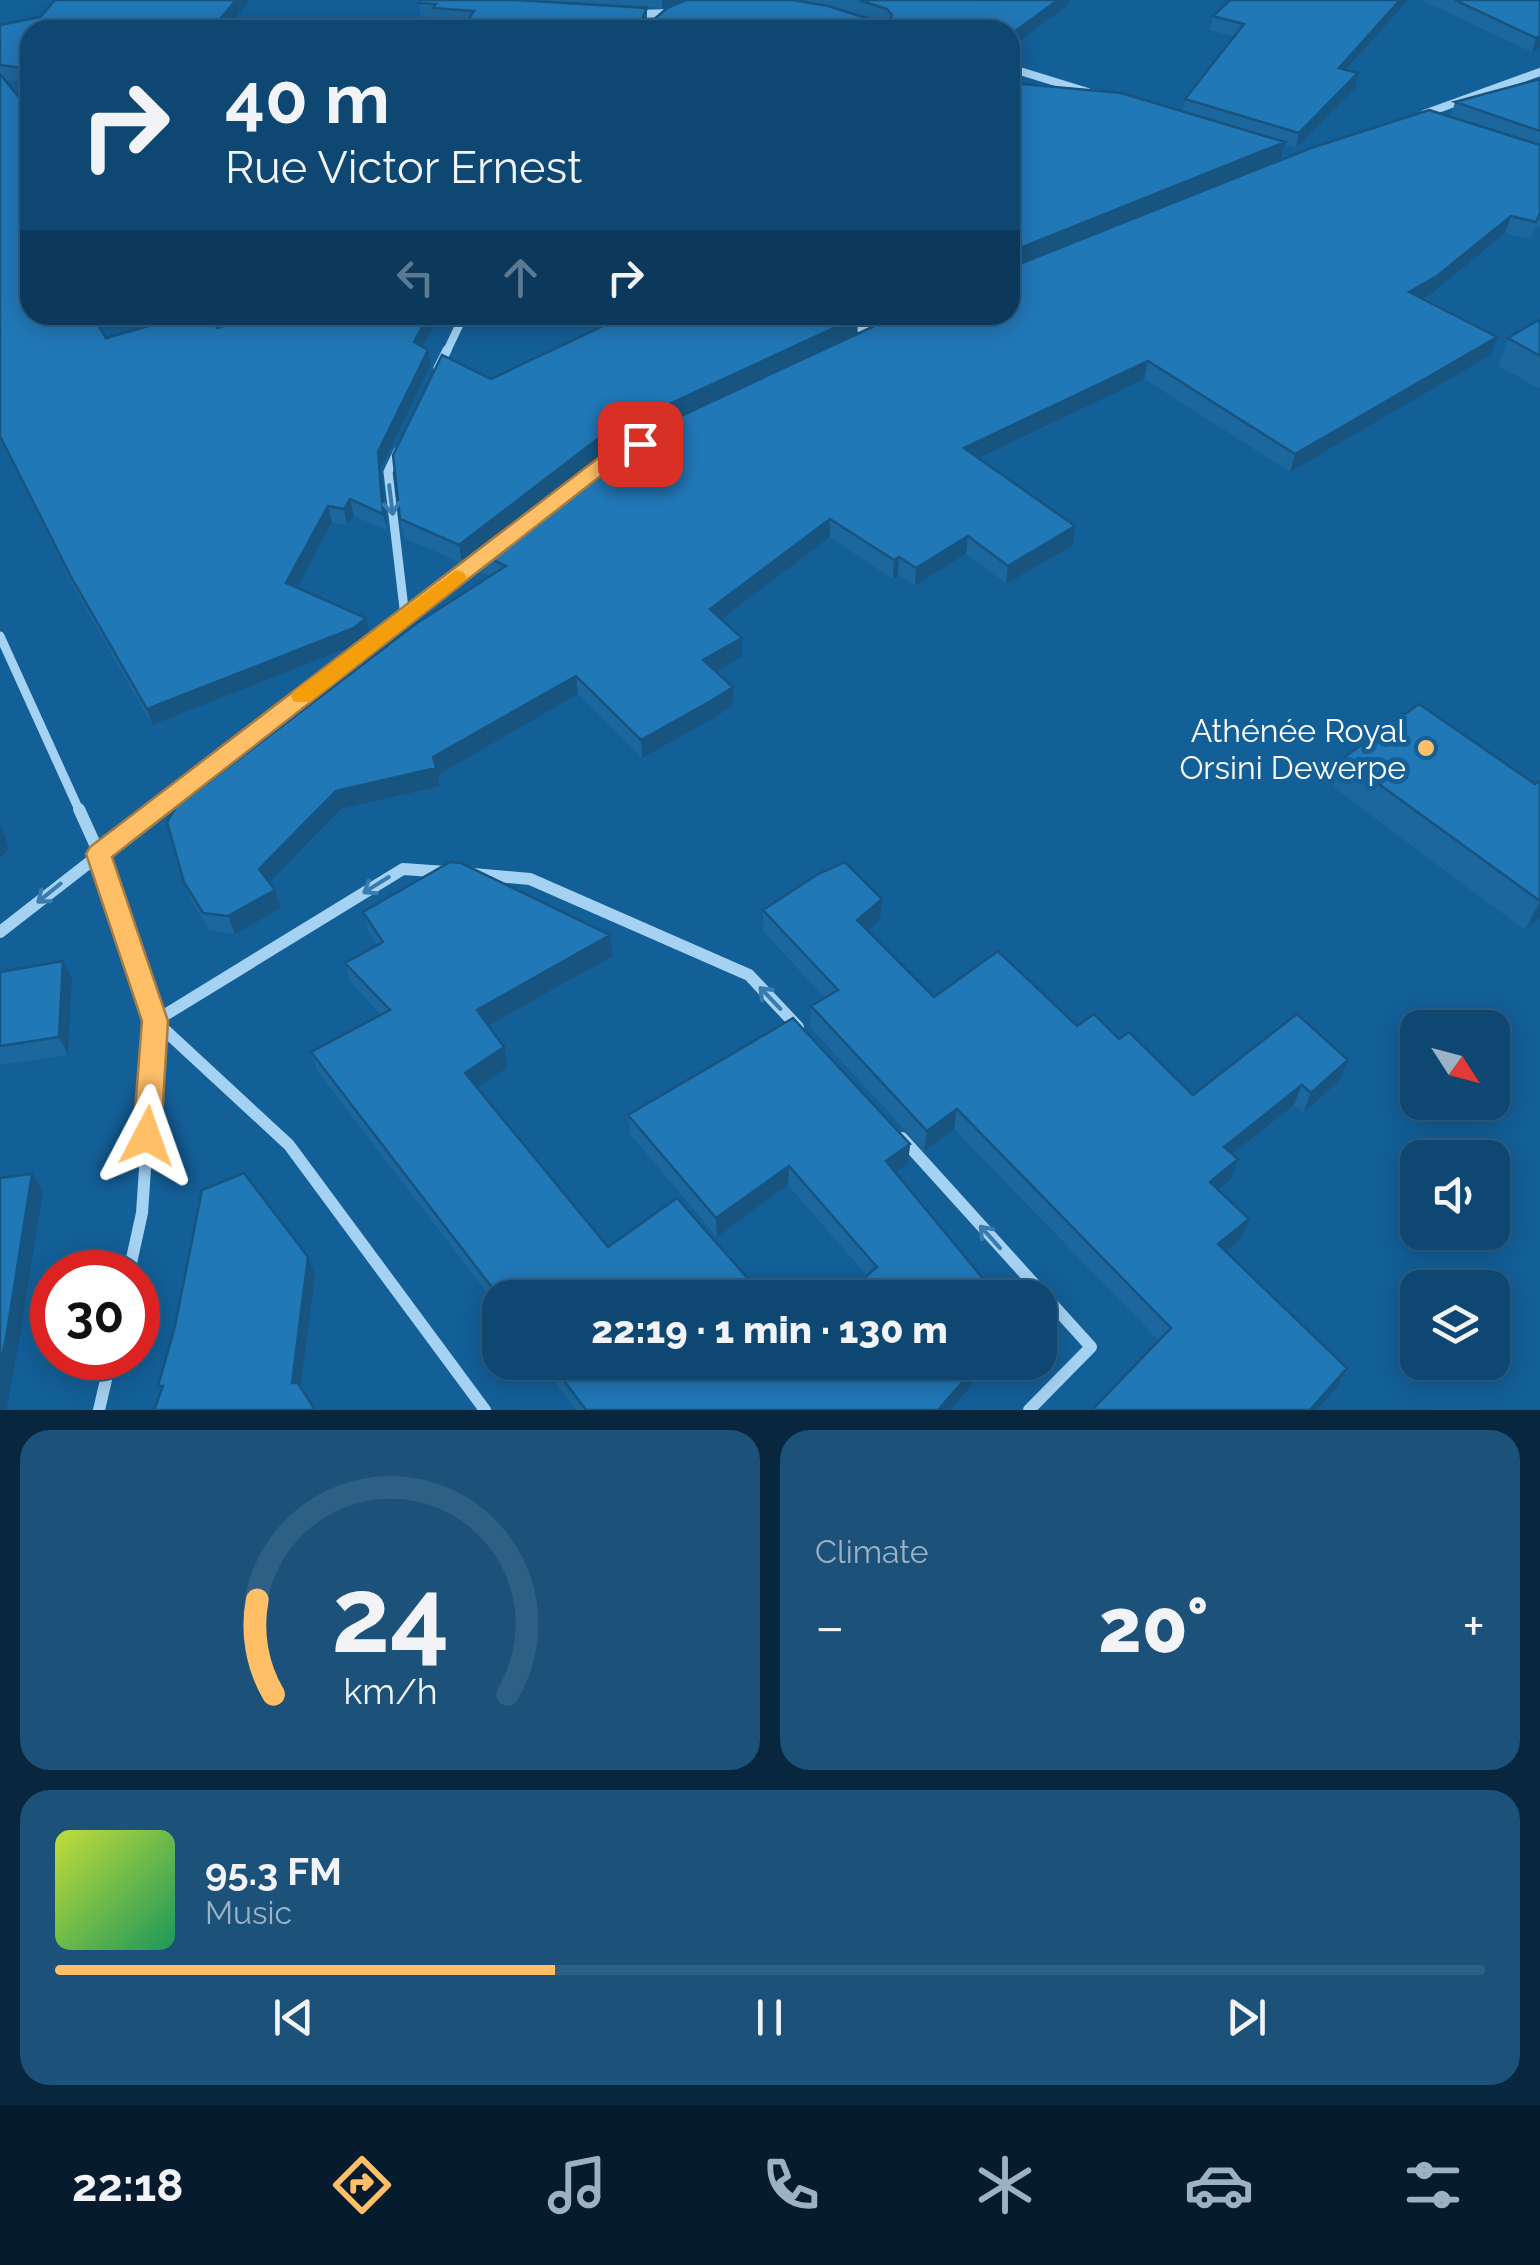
<!DOCTYPE html>
<html lang="en">
<head>
<meta charset="utf-8">
<style>
  :root { --surface:#0e4772; --page:#1c517a; --text:#f1f3f6; --muted:#9bb2c4; --line:#2e5f84; --accent:#ffbf67 }
  body { margin:0; font-family:Raleway,sans-serif; background:var(--page); color:var(--text); height:100vh; display:flex; flex-direction:column; font-size:38px; white-space:nowrap }
  * { box-sizing:border-box; margin:0 }
  p { font-size:32px; color:var(--muted) }
  .icon { flex:none; width:55px; height:55px; fill:none; stroke:currentColor; stroke-width:2; stroke-linecap:round; stroke-linejoin:round }
  .map { position:relative; height:1410px; overflow:hidden }
  .details { display:flex; flex-direction:column; gap:20px; padding:20px; background:#08273f; flex:1 }
  .details>* { flex:none }
  .guide { position:absolute; left:20px; top:20px; width:1000px; height:305px; border-radius:30px; box-shadow:0 5px 25px #0003,0 0 0 2px var(--line); background:#0e4772; color:var(--text); overflow:hidden }
  .needle { width:65px; rotate:126deg }
  .buttons { position:absolute; left:1400px; top:1010px; display:grid; gap:20px }
  .buttons a { display:grid; place-items:center; width:110px; height:110px; border-radius:20px; background:var(--surface); box-shadow:0 5px 25px #0003,0 0 0 2px var(--line); font-size:50px }
  .speed { position:absolute; left:30px; top:1250px; display:flex; gap:20px; font-size:50px; font-weight:700; text-align:center }
  .speed>* { display:grid; place-content:center; width:130px; height:130px; border-radius:50%; background:var(--surface); box-shadow:0 5px 25px #0003,0 0 0 2px var(--line); line-height:1 }
  .speed .limit { border:15px solid #d22; background:#fff; color:#111 }
  .pin { position:absolute; display:grid; place-items:center; width:85px; height:85px; color:#fff; margin:-42px; border-radius:20px; box-shadow:0 5px 15px #0006 }
  .me { position:absolute; width:110px; margin:-55px; rotate:4deg; stroke-linejoin:round; filter:drop-shadow(0 0 8px #0008) }
  .turn { display:flex; align-items:center; gap:35px; height:210px; padding:0 40px; font-size:45px }
  .turn .icon { width:130px; height:130px; stroke-width:2.5 }
  .turn b { display:block; font-size:70px; line-height:85px }
  .lanes { display:flex; align-items:center; height:95px; padding:0 40px; background:#0003; justify-content:center; gap:50px; direction:ltr }
  .lanes .off { opacity:.35 }
  .big { font-size:75px; font-weight:800; line-height:1.1 }
  .details .widget { flex:1; display:flex; flex-direction:column; justify-content:center; gap:15px; min-width:0; padding:0 35px; border-radius:30px; background:var(--page) }
  .details .dial { align-items:center; gap:0 }
  .dial svg { height:260px; overflow:visible; fill:none; stroke:var(--line); stroke-width:7; stroke-linecap:round; text-anchor:middle }
  .dial text { fill:var(--text); stroke:none }
  .song { display:flex; align-items:center; gap:30px }
  .cover { width:120px; height:120px; border-radius:15px; background:linear-gradient(135deg,hsl(70 70% 55%),hsl(150 70% 35%)) }
  .played { height:10px; border-radius:5px; background:linear-gradient(90deg,var(--accent) 35%,var(--line) 35%) }
  .keys { display:flex; justify-content:space-around; direction:ltr }
  .heat { display:flex; justify-content:space-between; align-items:center; font-size:55px; direction:ltr }
  .details .tiles { flex:1; display:grid; gap:20px; grid-template-columns:1fr 1fr }
  .widget:last-child { grid-column:span 2 }
  .trip { position:absolute; left:482px; top:1280px; width:575px; height:100px; border-radius:30px; background:var(--surface); box-shadow:0 5px 25px #0003,0 0 0 2px var(--line); font-weight:800; line-height:100px; text-align:center }
  .dock { display:flex; height:160px; justify-content:space-around; align-items:center; background:#061c2e; color:var(--muted) }
  .dock .icon { width:70px; height:70px }
  .dock .current { color:var(--accent) }
  .dock b { font-size:45px; color:var(--text) }
  .map>svg:first-child { display:block }
</style>
</head>
<body>
<div class="map">
<svg width="1540" height="1410" viewBox="0 0 1540 1410">
  <rect width="100%" height="100%" fill="#135f98"/>
  <g fill="none" stroke-linecap="round" stroke-linejoin="round">
    <path stroke="#a5d2f3" stroke-width="8" d="M634,14L671,13
      M1010,68L1088,92
      M1424,114L1540,72
      M831,315L871,333
      M446,353L464,315"/>
    <path stroke="#a5d2f3" stroke-width="9" d="M438,368L447,350
      M398,451L388,472L405,617
      M0,636L80,812
      M155,812L485,555"/>
    <path stroke="#a5d2f3" stroke-width="12" d="M79,809L99,853L155,1021L142,1213L129,1272
      M473,874L530,879L749,975L798,1027
      M0,932L158,809
      M155,1021L403,869L446,872
      M155,1021L289,1145L485,1410
      M902,1138L1091,1347L1029,1410
      M99,1410L111,1358"/>
  </g>
  <path fill="#1c679d" fill-rule="evenodd" d="M55,0H250L226,30H30V83L5,80L30,315L106,338L217,328L423,347L431,365L381,468L387,530L354,516L347,525L332,522L297,588L366,618L370,635L358,644L152,725L76,591L0,439V25L40,17Z
    M530,0H794L882,23L885,22L831,6L799,0H1069L1068,5L1010,30L465,24L435,23V18L421,17L419,3L647,8V21L650,23L686,0L662,8Z
    M1230,0H1408L1346,70L1355,88L1296,148L1284,144L1281,159L1451,116L1455,102L1540,79V229L1536,226L1530,239L1505,233L1431,294L1423,299L1491,355L1290,472L1144,379L979,459L1073,545L1006,584L966,554L915,586L898,575L893,579L830,537L721,620L742,638V657L716,671L733,705L716,717L642,758L578,694L438,775L440,786L341,809L269,883L281,908L235,934L209,930L191,900L184,882L490,576L479,571L476,552L609,450L462,563L404,538L400,519L491,379L619,318L612,315H1010L1183,111L1185,99L1235,37L1210,30L1213,16ZM858,320L874,326L857,334Z
    M1421,0H1540V48L1532,52Z
    M1540,319V389L1498,366L1508,338Z
    M1343,758L1535,784L1540,781V918L1525,930L1333,787Z
    M763,910L880,920L868,931L934,997L1077,1026L1119,1039L1193,1095L1340,1080L1303,1113L1294,1105L1233,1154L1238,1159L1231,1179L1218,1190L1249,1219L1241,1239L1226,1251L1347,1368L1338,1386L1317,1410H1092L1159,1341L954,1129L924,1151L810,1027L811,1006L825,998L763,931Z
    M363,912L610,935L613,956L489,1026L504,1047L508,1067L477,1088L608,1247L765,1298H500V1310L318,1072L311,1052L381,1015L351,983L345,963L377,945L369,933Z
    M0,972L72,979L68,1055L0,1065Z
    M628,1115L910,1144L908,1163L895,1172L999,1298L867,1276L788,1185L717,1237L630,1134Z
    M540,1362H992L950,1410H576Z"/>
  <path fill="#175480" d="M236,0H250L226,30H211Z
    M662,0H686L662,8Z
    M1058,0H1069L1068,5L1010,48V35Z
    M1400,0H1408L1335,82L1339,68Z
    M1540,36V48L1532,52L1536,38Z
    M1358,73L1355,88L1296,148L1299,133Z
    M1285,142L1281,159L1010,269V252Z
    M1511,216L1505,233L1431,294L1404,309L1409,292Z
    M429,315H440L416,358L414,342Z
    M875,315H899L875,327Z
    M858,317L857,335L605,452L462,563L459,545L604,434Z
    M1497,337L1491,355L1290,472L1295,454Z
    M428,350L431,365L381,468L387,530L383,514L378,452Z
    M1148,361L1144,379L963,466L964,448Z
    M350,499L354,516L347,525L344,509Z
    M328,506L332,522L291,600L286,583Z
    M830,519V537L710,628V609Z
    M1075,526L1073,545L1006,584L1008,566Z
    M968,536L966,554L915,586L916,568Z
    M899,557L898,575L893,579L894,560Z
    M366,618L370,635L358,644L152,725L147,709Z
    M742,638V657L704,678L703,660Z
    M576,676L578,694L438,775L440,786L341,809L265,887L259,869L336,791L433,757Z
    M733,687V705L716,717L642,758L641,740Z
    M0,823L9,849L0,858Z
    M275,890L281,908L235,934L228,916Z
    M882,899L880,920L856,941L857,920Z
    M1540,901V918L1525,930Z
    M610,935L613,956L481,1030L477,1010Z
    M63,961L72,979L68,1055L59,1037Z
    M504,1047L508,1067L470,1093L465,1073Z
    M1348,1060L1340,1080L1303,1113L1311,1093Z
    M1302,1085L1294,1105L1217,1166L1224,1147Z
    M957,1109L954,1129L924,1151L927,1131Z
    M910,1144L908,1163L884,1181L886,1161Z
    M1238,1159L1231,1179L1203,1202L1210,1182Z
    M789,1166L788,1185L717,1237L716,1218Z
    M32,1174L43,1192L17,1354L6,1410H0V1367Z
    M1249,1219L1241,1239L1211,1263L1218,1244Z
    M308,1257L315,1275L299,1399L292,1383Z
    M980,1362H992L950,1410H938Z
    M1347,1368L1338,1386L1317,1410H1310Z"/>
  <path fill="#2178b7" stroke="#175480" stroke-width="2.5" d="M55,0H236L211,30H30V69L0,65V25L40,17Z
    M421,0H516L647,8L643,17L650,23L667,8L686,0H793L828,6L882,23L889,22L892,15L887,9L859,0H1058L1010,35V30H461L474,11L433,8L436,4L419,3Z
    M1230,0H1400L1339,68L1358,73L1299,133L1185,99L1244,24L1213,16Z
    M1455,0H1540V36L1536,38Z
    M0,74L30,111V315H92L106,338L187,315H211L217,328L259,315H429L414,342L428,350L378,452L383,514L350,499L344,509L328,506L286,583L366,618L354,628L147,709L70,575L0,436Z
    M1540,79V131L1455,102Z
    M1010,83L1121,93L1285,142L1010,252Z
    M1429,110L1540,145V213L1536,222L1511,216L1437,276L1409,292L1497,337L1295,454L1148,361L964,448L1075,526L1008,566L968,536L916,568L899,557L894,560L830,519L710,609L742,638L703,660L733,687L716,698L641,740L576,676L433,757L436,768L336,791L259,869L275,890L228,916L203,913L184,882L167,822L176,807L417,623L506,566L476,552L612,448L898,315H1010V266L1012,267L1311,148Z
    M626,315H853L858,317L604,434L459,545L400,519L393,455L442,355L491,379Z
    M1540,319V356L1508,338Z
    M1419,704L1535,784L1540,781V901L1343,758Z
    M450,862L461,863L610,935L477,1010L504,1047L465,1073L608,1247L677,1198L765,1298H500L311,1052L390,1010L345,963L383,942L363,912Z
    M845,862L882,899L857,920L934,997L998,951L1077,1026L1094,1014L1119,1039L1129,1032L1193,1095L1297,1014L1348,1060L1311,1093L1302,1085L1224,1147L1238,1159L1210,1182L1249,1219L1218,1244L1347,1368L1310,1410H1092L1171,1328L957,1109L927,1131L811,1006L838,990L763,910L818,874Z
    M63,961L59,1037L0,1046V972Z
    M793,1018L910,1144L886,1161L999,1298H841L877,1267L789,1166L716,1218L628,1115Z
    M244,1173L308,1257L292,1383H298L315,1410H154L163,1386H158L175,1326L202,1190Z
    M32,1174L6,1338L0,1367V1178Z
    M550,1362H980L938,1410H586Z"/>
  <defs><path id="oneway-shaft" d="M-6 0H5M1.5-3L5.5 0L1.5 3" fill="none" stroke-width="1.6" stroke-linecap="round" stroke-linejoin="round" transform="scale(2.5)"/></defs>
  <g stroke="#387caf">
    <use href="#oneway-shaft" transform="translate(391 500) rotate(83)"/>
    <use href="#oneway-shaft" transform="translate(376 885) rotate(148)"/>
    <use href="#oneway-shaft" transform="translate(49 893) rotate(141)"/>
    <use href="#oneway-shaft" transform="translate(770 998) rotate(-134)"/>
    <use href="#oneway-shaft" transform="translate(990 1237) rotate(-132)"/>
  </g>
  <path fill="#ffbf67" stroke="#a67c43" stroke-width="2.5" d="M640,438L650,444L647,449L616,464L112,857L168,1021L161,1136L157,1145L147,1149L137,1145L133,1136L142,1021L86,854L90,847L602,455Z"/>
  <path fill="#f59e0b" d="M456,570L463,572L467,577L463,582L310,702H294L291,696L294,691Z"/>
  <circle fill="#ffbf67" stroke="#135f98" stroke-width="4" cx="1426" cy="748" r="10"/>
  <g text-anchor="middle" dominant-baseline="central" stroke-width="10" stroke-linejoin="round" paint-order="stroke">
    <g font-size="32" fill="#fff" stroke="#135f98" text-anchor="end">
      <text x="1406" y="730">Athénée Royal<tspan x="1406" dy="37">Orsini Dewerpe</tspan></text>
    </g>
  </g>
</svg>
<div class="buttons">
<a><svg class="needle" viewBox="-14 -14 28 28"><path d="M0-13l5 13h-10z" fill="#e53935"/><path d="M0 13l5-13h-10z" fill="#9bb2c4"/></svg></a>
<a><svg class="icon" aria-label="sound" viewBox="0 0 24 24"><path d="M4 9h4l5-4v14l-5-4H4zM17 9q2 3 0 6"/></svg></a>
<a><svg class="icon" aria-label="layers" viewBox="0 0 24 24"><path d="M12 4l9 5-9 5-9-5zM3 14l9 5 9-5"/></svg></a>
</div>
<div class="speed"><div class="limit">30</div></div>
<div class="pin" style="left:640px;top:444px;background:#d93025"><svg class="icon" aria-label="arrive" viewBox="0 0 24 24"><path d="M6 21V4h12l-3 4 3 4H6"/></svg></div>
<svg class="me" style="left:147px;top:1136px" viewBox="-20 -20 40 40"><path d="M0-17L14 15 0 8-14 15z" fill="#ffbf67" stroke="#fff" stroke-width="4"/></svg>
<div class="trip">22:19 · 1 min · 130 m</div>
<div class="guide">
<div class="turn"><svg class="icon" aria-label="right" viewBox="0 0 24 24"><path d="M7 20v-9h11M14 6l5 5-5 5"/></svg><div><b>40 m</b>Rue Victor Ernest</div></div>
<div class="lanes"><svg class="icon off" aria-label="left" viewBox="0 0 24 24"><path d="M17 20v-9H6M10 6l-5 5 5 5"/></svg><svg class="icon off" aria-label="ahead" viewBox="0 0 24 24"><path d="M12 20V5M6 11l6-6 6 6"/></svg><svg class="icon" aria-label="right" viewBox="0 0 24 24"><path d="M7 20v-9h11M14 6l5 5-5 5"/></svg></div>
</div>
</div>
<section class="details">
<div class="tiles">
<div class="widget dial"><svg viewBox="0 0 100 80">
<path d="M14 69A42 42 0 1 1 86 69"/>
<path d="M14 69A42 42 0 0 1 9 40" stroke="#ffbf67"/>
<text x="50" y="56" font-size="32" font-weight="700">24</text>
<text x="50" y="72" font-size="11">km/h</text>
</svg></div>
<div class="widget"><p>Climate</p>
<div class="heat"><a>−</a><b class="big">20°</b><a>+</a></div>
</div>
<div class="widget">
<div class="song"><i class="cover"></i><div><b>95.3 FM</b><p>Music</p></div></div>
<div class="played"></div>
<div class="keys"><svg class="icon" aria-label="previous" viewBox="0 0 24 24"><path d="M18 5L8 12l10 7zM5 5v14"/></svg><svg class="icon" aria-label="pause" viewBox="0 0 24 24"><path d="M8 5v14M16 5v14"/></svg><svg class="icon" aria-label="next" viewBox="0 0 24 24"><path d="M6 5l10 7-10 7zM19 5v14"/></svg></div>
</div>
</div>
</section>
<nav class="dock">
<b>22:18</b>
<svg class="icon current" aria-label="directions" viewBox="0 0 24 24"><path d="M12 3l9 9-9 9-9-9zM9 14v-3h6M13 9l2 2-2 2"/></svg>
<svg class="icon" aria-label="music" viewBox="0 0 24 24"><path d="M9 18V5l10-2v13"/><circle cx="6" cy="18" r="3"/><circle cx="16" cy="16" r="3"/></svg>
<svg class="icon" aria-label="phone" viewBox="0 0 24 24"><path d="M5 4h4l2 5-3 2q2 4 5 5l2-3 5 2v4C11 20 4 13 5 4z"/></svg>
<svg class="icon" aria-label="climate" viewBox="0 0 24 24"><path d="M12 3v18M4 7l16 10M4 17L20 7"/></svg>
<svg class="icon" aria-label="car" viewBox="0 0 24 24"><path d="M5 17H2v-5l4-1 3-4h7l3 4 3 1v5h-3M9 17h6M6 11h13"/><circle cx="7" cy="17" r="2"/><circle cx="17" cy="17" r="2"/></svg>
<svg class="icon" aria-label="filters" viewBox="0 0 24 24"><path d="M4 7h16M4 17h16"/><circle cx="9" cy="7" r="2"/><circle cx="15" cy="17" r="2"/></svg>
</nav>
</body>
</html>
